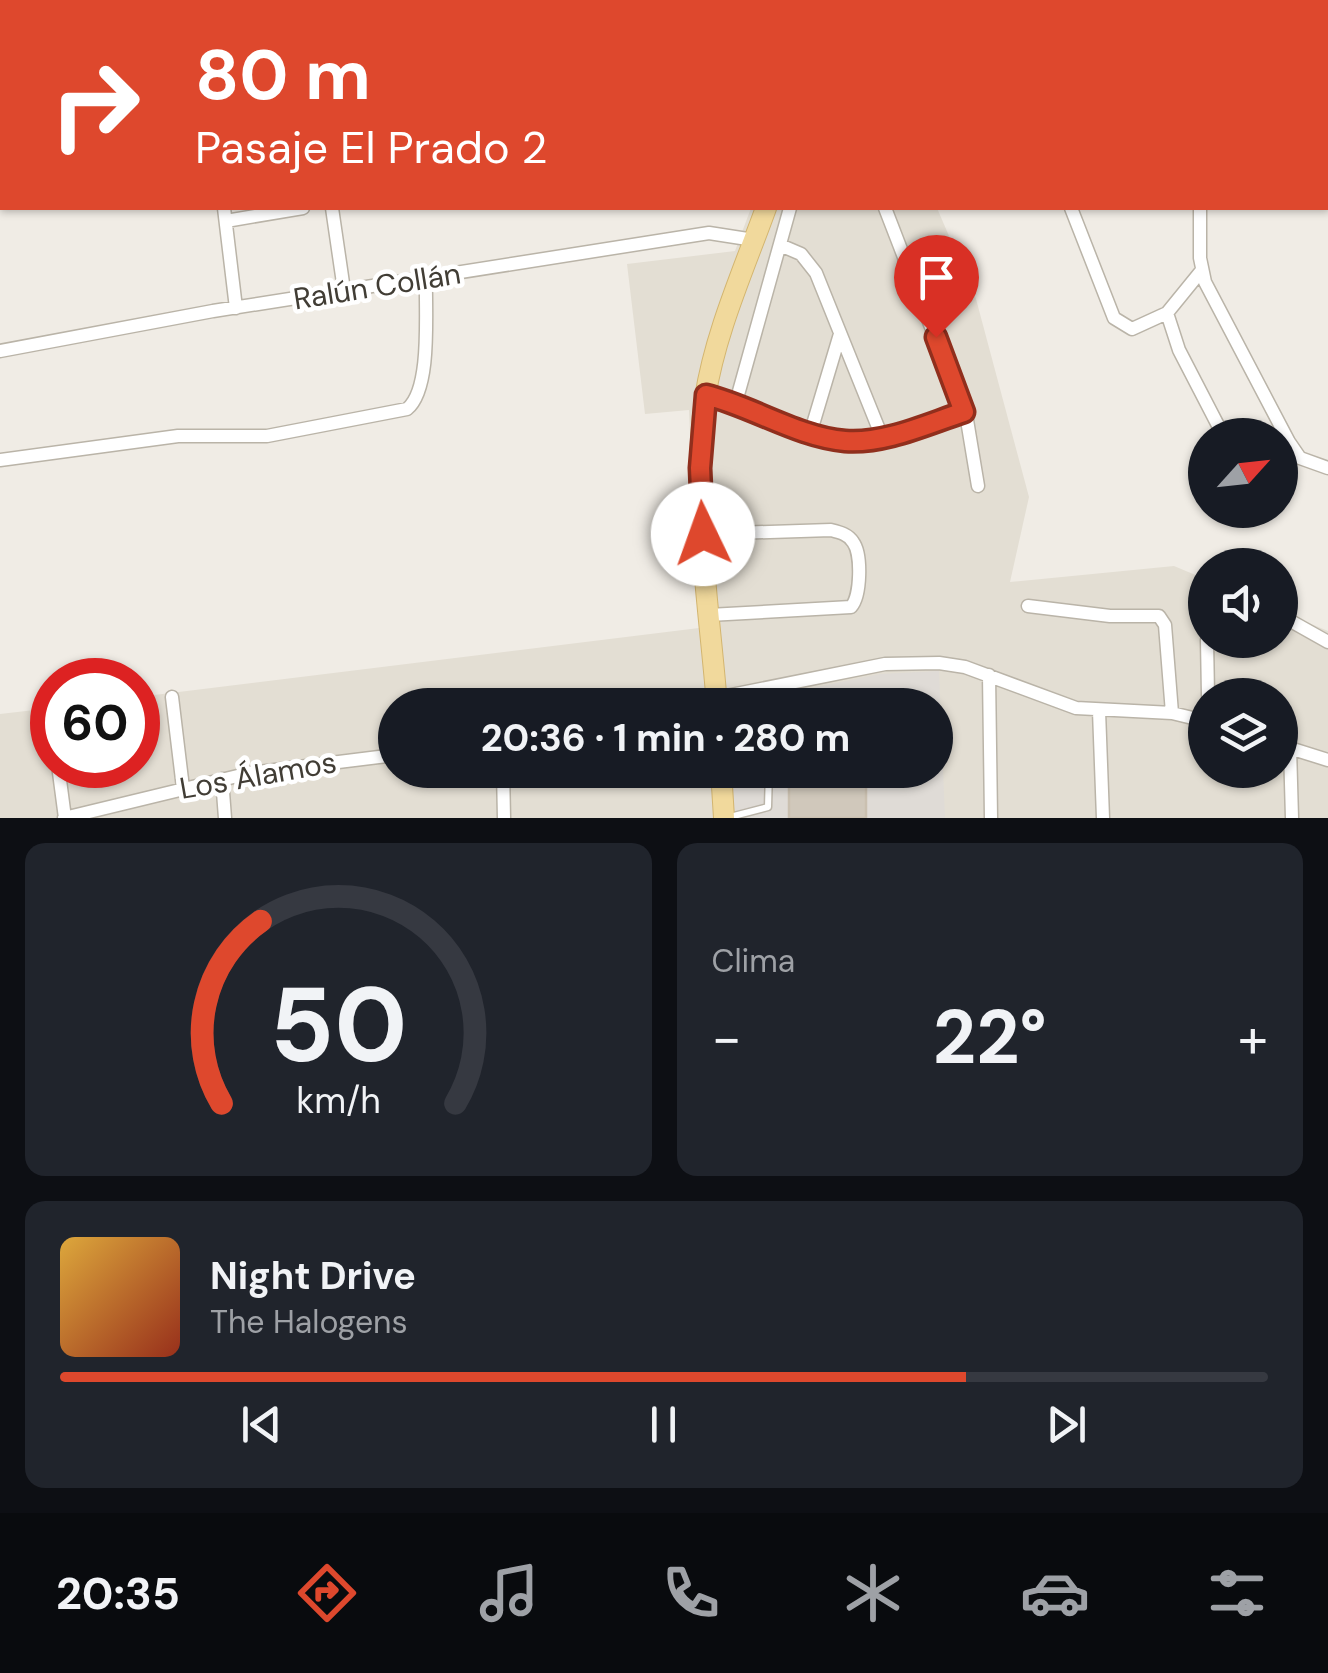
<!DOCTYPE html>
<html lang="es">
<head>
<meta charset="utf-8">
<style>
  :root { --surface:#171b24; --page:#20242c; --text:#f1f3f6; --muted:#9ea1a6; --line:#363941; --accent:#de482d }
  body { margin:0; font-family:"DM Sans",sans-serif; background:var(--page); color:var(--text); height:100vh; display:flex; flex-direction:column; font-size:38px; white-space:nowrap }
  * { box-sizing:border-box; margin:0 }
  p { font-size:32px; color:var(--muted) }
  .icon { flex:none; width:55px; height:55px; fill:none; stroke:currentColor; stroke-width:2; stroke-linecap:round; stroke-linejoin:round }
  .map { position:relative; height:818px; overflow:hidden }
  .panel { display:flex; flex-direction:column; gap:25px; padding:25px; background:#0d0f14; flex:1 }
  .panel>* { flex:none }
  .hud { position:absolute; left:0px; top:0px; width:1330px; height:210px; box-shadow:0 2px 8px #0004; background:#de482d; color:#fff; overflow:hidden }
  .needle { width:65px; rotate:63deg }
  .controls { position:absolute; left:1188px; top:418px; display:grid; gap:20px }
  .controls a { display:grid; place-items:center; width:110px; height:110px; border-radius:50%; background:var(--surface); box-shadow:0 2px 8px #0004; font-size:50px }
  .speed { position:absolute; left:30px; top:658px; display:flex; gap:20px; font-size:50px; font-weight:700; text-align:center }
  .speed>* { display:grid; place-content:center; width:130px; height:130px; border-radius:50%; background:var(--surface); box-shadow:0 2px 8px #0004; line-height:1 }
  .speed .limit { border:15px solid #d22; background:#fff; color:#111 }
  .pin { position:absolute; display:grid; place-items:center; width:85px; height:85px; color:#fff; margin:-102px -42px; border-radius:50% 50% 50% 0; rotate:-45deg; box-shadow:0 0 10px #0007 }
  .pin .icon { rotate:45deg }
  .me { position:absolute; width:110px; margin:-55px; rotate:357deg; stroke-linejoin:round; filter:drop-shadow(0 0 8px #0008) }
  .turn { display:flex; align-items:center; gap:35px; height:210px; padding:0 30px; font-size:45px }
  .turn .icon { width:130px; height:130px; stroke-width:2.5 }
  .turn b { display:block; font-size:70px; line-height:85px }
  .big { font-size:75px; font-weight:700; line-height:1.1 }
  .panel .tile { flex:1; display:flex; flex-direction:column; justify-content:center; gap:15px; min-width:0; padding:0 35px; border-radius:20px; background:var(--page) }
  .panel .dial { align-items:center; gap:0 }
  .dial svg { height:260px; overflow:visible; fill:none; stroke:var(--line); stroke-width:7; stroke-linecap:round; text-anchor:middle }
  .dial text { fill:var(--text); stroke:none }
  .song { display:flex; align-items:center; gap:30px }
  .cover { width:120px; height:120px; border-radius:15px; background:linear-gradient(135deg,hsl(40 70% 55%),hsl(10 70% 35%)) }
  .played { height:10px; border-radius:5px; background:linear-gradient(90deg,var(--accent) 75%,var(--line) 75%) }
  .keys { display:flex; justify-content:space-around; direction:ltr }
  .heat { display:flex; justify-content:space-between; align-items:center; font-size:55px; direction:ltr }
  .panel .tiles { flex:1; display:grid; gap:25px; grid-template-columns:1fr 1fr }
  .tile:last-child { grid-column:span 2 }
  .trip { position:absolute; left:378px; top:688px; width:575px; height:100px; border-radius:50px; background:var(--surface); box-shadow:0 2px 8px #0004; font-weight:700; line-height:100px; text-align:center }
  .dock { display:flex; height:160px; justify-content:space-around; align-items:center; background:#090b0e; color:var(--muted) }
  .dock .icon { width:70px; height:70px }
  .dock .active { color:var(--accent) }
  .dock b { font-size:45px; color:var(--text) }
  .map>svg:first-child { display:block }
</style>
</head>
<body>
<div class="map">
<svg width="1328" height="818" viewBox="0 0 1328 818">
  <rect width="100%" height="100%" fill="#f0ece5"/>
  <path fill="#e3ded3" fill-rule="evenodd" d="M751,208H937L976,299L1029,497L1010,582L1174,566L1205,579V640H1280V611L1328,631V818H0V714L52,708V765H138V697L699,628L689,410L645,414L627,264L735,251ZM1205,695H1280V770H1205ZM395,705H935V770H395Z"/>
  <path fill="#dfdbd6" d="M939,671L945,818H733L730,770H935V705H729L880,674Z"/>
  <path fill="#d0c8bb" stroke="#cac0b0" stroke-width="2.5" d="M789,770H866V818H789Z"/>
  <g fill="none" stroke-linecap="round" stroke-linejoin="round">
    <defs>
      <path id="service" d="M730,817L768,807L769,770"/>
      <path id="minor" d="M832,0L838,2
        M879,0L896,2
        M224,208L236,308
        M332,208L344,290
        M885,208L967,420L978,486
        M1071,208L1114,318L1132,329L1167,313
        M1200,208V258L1205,282L1289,442L1300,458L1328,468
        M226,221L303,208
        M780,245L801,254L816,273L882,437
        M1202,270L1167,313L1179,350L1223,435
        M0,351L213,311L709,233L754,240
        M706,395L846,441L902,432L964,411
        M736,402L790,208
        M811,431L840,334
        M0,460L178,436H267L407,409C432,389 425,310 426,278
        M703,534L831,530C839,532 848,534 853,542C862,554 861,596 851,607L709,615
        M1028,606L1110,616H1159L1165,625L1172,713
        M1280,615L1328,642
        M1207,640L1208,695
        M989,675L991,818
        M172,697L183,788
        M716,698L885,664L939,663L965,667L1076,708L1172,713L1205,721
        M1099,711L1103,818
        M1280,745L1328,760
        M1290,748L1292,818
        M58,765L65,818
        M503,770L504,818
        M222,779L225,818
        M64,818L250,773L395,755"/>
      <path id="primary" d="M870,2L873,0
        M717,705C709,604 691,499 705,398C715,333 744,269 766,208
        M721,770L724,818"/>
    </defs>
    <use href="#service" stroke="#bab4a8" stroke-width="9"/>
    <use href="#minor" stroke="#bab4a8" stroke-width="15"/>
    <use href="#primary" stroke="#d3b56f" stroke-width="22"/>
    <use href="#service" stroke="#fff" stroke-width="6"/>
    <use href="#minor" stroke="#fff" stroke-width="12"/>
    <use href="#primary" stroke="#f1d99c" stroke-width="20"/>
  </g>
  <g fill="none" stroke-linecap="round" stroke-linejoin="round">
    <defs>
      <path id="route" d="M703,534L700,468L706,395C751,406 798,437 845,441C885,444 927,424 964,412L936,337"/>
    </defs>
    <use href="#route" stroke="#902f1d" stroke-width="25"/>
    <use href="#route" stroke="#de482d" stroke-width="18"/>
  </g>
  <g text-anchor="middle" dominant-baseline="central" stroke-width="9" stroke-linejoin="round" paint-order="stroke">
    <g font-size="30" fill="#413d35" stroke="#fff">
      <text transform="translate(377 286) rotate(-9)">Ralún Collán</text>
      <text transform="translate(258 775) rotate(-10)">Los Álamos</text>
    </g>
  </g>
</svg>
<div class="controls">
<a><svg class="needle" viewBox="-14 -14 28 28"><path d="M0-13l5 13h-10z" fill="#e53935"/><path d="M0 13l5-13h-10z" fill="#9ea1a6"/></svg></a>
<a><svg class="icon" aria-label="sound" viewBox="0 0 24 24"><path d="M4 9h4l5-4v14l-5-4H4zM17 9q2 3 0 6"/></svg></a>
<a><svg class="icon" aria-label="layers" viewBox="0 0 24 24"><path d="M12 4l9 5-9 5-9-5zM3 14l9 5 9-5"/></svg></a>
</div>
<div class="speed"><div class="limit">60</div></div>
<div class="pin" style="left:936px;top:337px;background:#d93025"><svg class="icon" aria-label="arrive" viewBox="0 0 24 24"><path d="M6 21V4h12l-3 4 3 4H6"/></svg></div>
<svg class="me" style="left:703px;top:534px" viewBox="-20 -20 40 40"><circle r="19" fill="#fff"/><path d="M0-13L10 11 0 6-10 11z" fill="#de482d"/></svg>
<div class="trip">20:36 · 1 min · 280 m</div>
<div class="hud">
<div class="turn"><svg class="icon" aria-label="right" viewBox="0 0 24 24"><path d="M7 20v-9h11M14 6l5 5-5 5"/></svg><div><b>80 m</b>Pasaje El Prado 2</div></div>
</div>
</div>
<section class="panel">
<div class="tiles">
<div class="tile dial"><svg viewBox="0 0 100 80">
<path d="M14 69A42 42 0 1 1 86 69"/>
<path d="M14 69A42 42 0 0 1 26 13" stroke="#de482d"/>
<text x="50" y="56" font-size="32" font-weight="700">50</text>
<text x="50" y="72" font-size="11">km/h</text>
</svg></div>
<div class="tile"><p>Clima</p>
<div class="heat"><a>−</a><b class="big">22°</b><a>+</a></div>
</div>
<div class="tile">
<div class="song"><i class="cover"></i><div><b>Night Drive</b><p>The Halogens</p></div></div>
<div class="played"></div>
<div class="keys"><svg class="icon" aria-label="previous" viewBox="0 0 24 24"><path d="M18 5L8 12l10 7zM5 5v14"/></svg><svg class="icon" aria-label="pause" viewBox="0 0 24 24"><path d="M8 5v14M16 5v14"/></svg><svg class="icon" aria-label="next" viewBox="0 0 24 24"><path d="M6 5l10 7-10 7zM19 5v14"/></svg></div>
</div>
</div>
</section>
<nav class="dock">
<b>20:35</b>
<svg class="icon active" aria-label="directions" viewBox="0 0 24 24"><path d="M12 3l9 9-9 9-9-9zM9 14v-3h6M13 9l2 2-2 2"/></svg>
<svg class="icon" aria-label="music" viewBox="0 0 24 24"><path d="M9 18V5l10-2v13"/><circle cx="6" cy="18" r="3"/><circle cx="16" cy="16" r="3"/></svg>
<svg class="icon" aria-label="phone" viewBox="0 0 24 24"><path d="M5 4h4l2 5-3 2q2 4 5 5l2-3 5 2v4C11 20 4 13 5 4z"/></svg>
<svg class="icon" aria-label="climate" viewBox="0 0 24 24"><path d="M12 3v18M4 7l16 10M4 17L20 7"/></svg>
<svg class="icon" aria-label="car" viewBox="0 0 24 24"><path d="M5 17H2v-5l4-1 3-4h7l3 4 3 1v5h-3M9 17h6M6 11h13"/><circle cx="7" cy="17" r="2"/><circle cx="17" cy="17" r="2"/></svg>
<svg class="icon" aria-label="filters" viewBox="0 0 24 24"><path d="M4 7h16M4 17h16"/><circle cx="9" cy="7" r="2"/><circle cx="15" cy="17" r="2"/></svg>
</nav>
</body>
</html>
